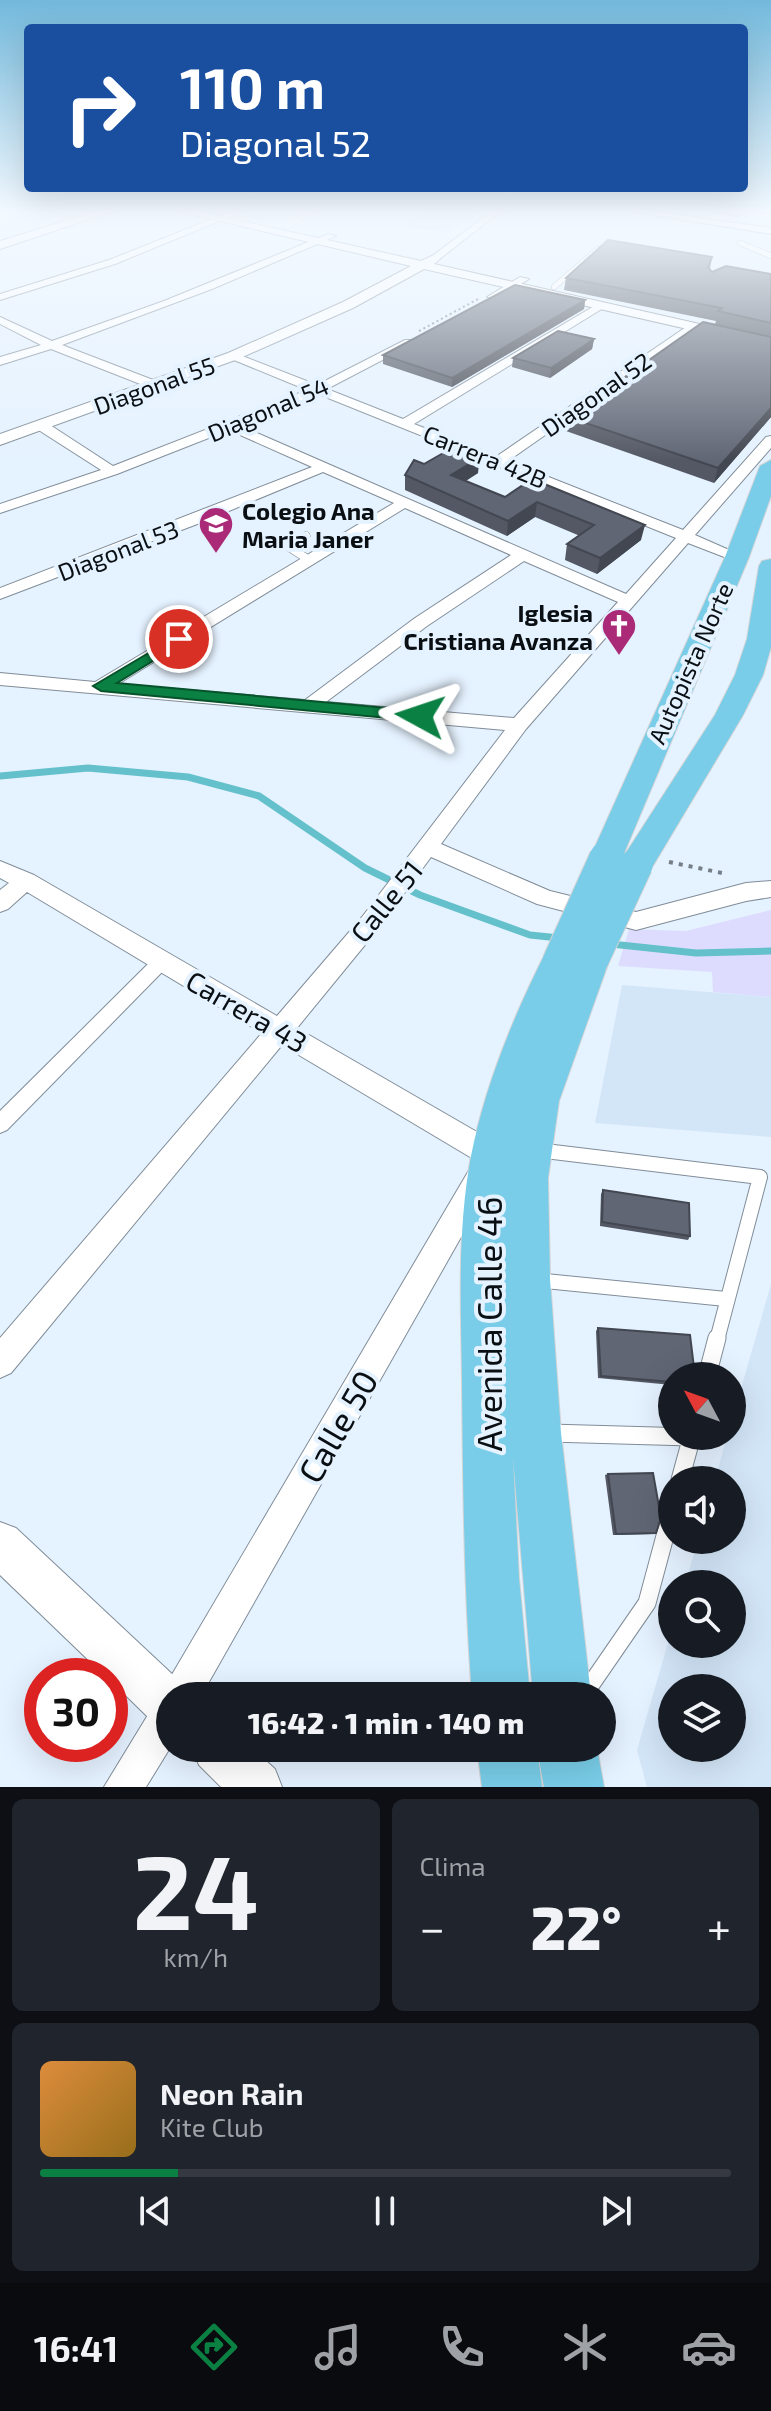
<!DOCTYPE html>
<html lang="es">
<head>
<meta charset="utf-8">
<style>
  :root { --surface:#171b24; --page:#20242c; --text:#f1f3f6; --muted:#9ea1a6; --line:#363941; --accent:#0b8043 }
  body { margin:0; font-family:"Exo 2",sans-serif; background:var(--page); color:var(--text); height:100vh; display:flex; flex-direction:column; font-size:30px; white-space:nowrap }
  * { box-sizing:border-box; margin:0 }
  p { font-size:26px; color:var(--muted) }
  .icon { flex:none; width:44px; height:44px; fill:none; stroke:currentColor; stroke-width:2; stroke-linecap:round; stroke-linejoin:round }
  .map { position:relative; height:1787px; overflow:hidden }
  .panel { display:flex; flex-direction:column; gap:12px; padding:12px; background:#0d0f14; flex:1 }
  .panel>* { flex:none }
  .top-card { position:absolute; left:24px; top:24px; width:724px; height:168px; border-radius:8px; box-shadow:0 8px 32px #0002; background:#1a4fa0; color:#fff; overflow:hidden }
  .needle { width:52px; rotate:311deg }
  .controls { position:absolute; left:658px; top:1362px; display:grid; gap:16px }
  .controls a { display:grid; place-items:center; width:88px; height:88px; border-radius:50%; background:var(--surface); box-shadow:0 8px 32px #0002; font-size:40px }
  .speed { position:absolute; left:24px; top:1658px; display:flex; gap:16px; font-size:40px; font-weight:700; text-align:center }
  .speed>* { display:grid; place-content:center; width:104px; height:104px; border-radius:50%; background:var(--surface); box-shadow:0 8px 32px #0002; line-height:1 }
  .speed .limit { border:12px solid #d22; background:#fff; color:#111 }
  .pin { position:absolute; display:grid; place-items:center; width:68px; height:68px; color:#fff; margin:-34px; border:4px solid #fff; border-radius:50%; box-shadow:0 2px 8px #0007 }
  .me { position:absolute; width:88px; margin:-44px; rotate:275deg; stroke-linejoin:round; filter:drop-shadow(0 0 6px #0008) }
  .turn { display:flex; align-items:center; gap:28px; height:168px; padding:0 24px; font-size:36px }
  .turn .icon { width:104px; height:104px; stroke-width:2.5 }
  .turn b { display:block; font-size:56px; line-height:68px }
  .big { font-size:60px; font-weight:800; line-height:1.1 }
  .panel .widget { flex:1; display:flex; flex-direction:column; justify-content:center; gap:12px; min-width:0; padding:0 28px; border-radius:12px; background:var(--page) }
  .panel .dial { align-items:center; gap:0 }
  .dial b { font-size:104px; line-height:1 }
  .song { display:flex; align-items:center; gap:24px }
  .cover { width:96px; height:96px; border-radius:12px; background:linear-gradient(135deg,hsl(30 70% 55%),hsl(40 70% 35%)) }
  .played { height:8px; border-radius:4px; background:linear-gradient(90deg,var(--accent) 20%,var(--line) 20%) }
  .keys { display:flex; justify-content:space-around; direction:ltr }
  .heat { display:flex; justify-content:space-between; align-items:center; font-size:44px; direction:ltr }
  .panel .tiles { flex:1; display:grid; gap:12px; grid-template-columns:1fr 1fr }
  .widget:last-child { grid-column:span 2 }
  .trip { position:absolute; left:156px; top:1682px; width:460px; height:80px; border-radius:40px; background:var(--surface); box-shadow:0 8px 32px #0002; font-weight:800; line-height:80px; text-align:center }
  .dock { display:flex; height:128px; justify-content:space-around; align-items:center; background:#090b0e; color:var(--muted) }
  .dock .icon { width:56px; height:56px }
  .dock .current { color:var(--accent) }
  .dock b { font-size:36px; color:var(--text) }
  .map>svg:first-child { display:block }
</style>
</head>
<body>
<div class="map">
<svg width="771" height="1787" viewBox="0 0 771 1787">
  <rect width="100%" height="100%" fill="#e5f2ff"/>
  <path fill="#d3e6f8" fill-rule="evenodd" d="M622,985L771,997V1137L595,1123Z
    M771,1284V1787H647L637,1750L672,1629V1644H732V1584H685L698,1540H732V1480H715L727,1436H732V1420ZM672,1688H732V1748H672Z"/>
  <path fill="#dddcff" d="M425,211H477L447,233L403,226Z
    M771,910V997L713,992L712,972L618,966L629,929L686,931Z"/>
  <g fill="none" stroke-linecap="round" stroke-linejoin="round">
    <path stroke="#64c0cb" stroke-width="7" d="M0,776L88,768L188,777L259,796L365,868L420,895L530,935L559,938
      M611,944L696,953L771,951"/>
    <defs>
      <path id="service-far3" d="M287,226L312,211
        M740,243L771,256
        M554,287L598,249"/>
      <path id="service-far2" d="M306,536L289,547L309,560"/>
      <path id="service-far1" d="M537,1150L760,1177L717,1340
        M535,1280L726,1299"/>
      <path id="service" d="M707,1376L717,1338
        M549,1433L691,1437
        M680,1480L692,1436
        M583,1696L647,1603L672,1510"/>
      <path id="pedestrian" d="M162,954L168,956L170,961L168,966L7,1130L0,1133V1111L156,956Z"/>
      <path id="minor" d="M232,211H244L115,264L0,300V294L109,260Z
        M492,211H501L437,261H431V257Z
        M628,211H650L771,228V234Z
        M328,234L336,236L212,289L62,345L161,383V389H153L51,349L0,365V357L41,345L0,324V317L52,341L164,301Z
        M520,277L529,279L496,299L487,297Z
        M601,302L606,305L605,307L414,424L497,456L689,325H697V329L508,461L683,530L766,437L771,436V448L695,535L745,557L737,562L732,560L688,543L526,729L441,844L550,891L636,912L746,883L771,881V897L746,901L636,930L537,904L431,857L378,929L297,1028L503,1147L507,1156L201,1696H170V1748L146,1787H104L157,1700L162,1697L167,1683L475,1160L282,1045L11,1373L0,1378V1338L262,1033L27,892L8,909L0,912V890L9,883L0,878V861L34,875L277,1016L362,917L505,730L0,685V673L95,682L394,503L323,472L200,523L0,599V588L312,467L229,430L117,474L0,513V504L101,470L37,429V423H47L113,466L307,390L229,358V354H237L317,385L405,340H413V344L327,389L403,419ZM318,394L676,538L626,594L241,426ZM405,508L511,555L415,618L305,700L118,684ZM524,561L618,602L514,718L326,702L427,626Z"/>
      <path id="tertiary" d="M97,211H114L0,249V241Z
        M177,211H197L421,261L434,255L440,259L434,264L771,340V348L424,269L353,308L238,359L0,445V434L228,353L343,302L411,266Z
        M0,1522L16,1528L187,1688L190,1696H170V1729L153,1722L110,1680V1676H105L0,1575Z
        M192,1748H252L275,1769L282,1787H221L199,1765Z"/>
      <path id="primary" d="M771,460V496L749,557L622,858L618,867L606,870L594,867L590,858L725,557L760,466Z
        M771,559V647L763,675L743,715L648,874L636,878L624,874L619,865L624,856L715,715L735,675L747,639L759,566L762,561Z
        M559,947L572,952L575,958L577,953L590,949L603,953L608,964L559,1101L548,1178L550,1279L561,1433L591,1696H533L513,1457L519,1578L530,1696H472C464,1591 463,1486 462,1380C461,1306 457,1230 471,1156C485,1086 514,1015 546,952Z
        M477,1748H537L542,1787H482Z
        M537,1748H597L604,1787H544Z"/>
    </defs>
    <use href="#service-far3" stroke="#808d98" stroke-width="6"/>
    <use href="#service-far2" stroke="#808d98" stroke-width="9"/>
    <use href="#service-far1" stroke="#808d98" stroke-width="16"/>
    <use href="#service" stroke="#808d98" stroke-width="19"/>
    <use href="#pedestrian" stroke="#808d98" stroke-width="2"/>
    <use href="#minor" stroke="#808d98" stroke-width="2"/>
    <use href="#tertiary" stroke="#808d98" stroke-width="2"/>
    <use href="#primary" stroke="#d3d4d5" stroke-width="2"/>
    <path stroke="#767f87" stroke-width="2" stroke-dasharray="2 3" stroke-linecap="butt" d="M419,331L478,299"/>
    <path stroke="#767f87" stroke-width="4" stroke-dasharray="4 6" stroke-linecap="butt" d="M669,862L727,874"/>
    <use href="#service-far3" stroke="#fff" stroke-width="5"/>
    <use href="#service-far2" stroke="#fff" stroke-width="8"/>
    <use href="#service-far1" stroke="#fff" stroke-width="14"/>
    <use href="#service" stroke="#fff" stroke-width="17"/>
    <use href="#pedestrian" fill="#fff" fill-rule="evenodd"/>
    <use href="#minor" fill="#fff" fill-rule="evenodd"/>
    <use href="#tertiary" fill="#fff" fill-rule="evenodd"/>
    <use href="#primary" fill="#79cde8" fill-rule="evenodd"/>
    <defs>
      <path id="primary-bridge" d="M559,962L606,858
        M590,964L636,865"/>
    </defs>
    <use href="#primary-bridge" stroke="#d3d4d5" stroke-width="35" stroke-linecap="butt"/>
    <use href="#primary-bridge" stroke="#79cde8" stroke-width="33"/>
  </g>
  <path fill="#535864" d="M714,211H771V216L742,212L738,217L713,213Z
    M712,257L710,269L712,272L771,274V417L714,483L566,431L568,417L715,324L716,321L564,290L566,278Z
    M585,300L584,309L452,387L383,364V355Z
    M594,339L592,349L550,378L512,367L513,358Z
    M479,458L478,473L466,481L505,497L532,479L641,540L597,574L565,560L567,544L580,536L535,517L507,536L405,490V475Z
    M603,1190L690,1236L688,1240L600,1226L601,1194Z
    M598,1328L672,1376V1385L598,1378L596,1331Z
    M608,1474L656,1533L654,1534L613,1535L605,1475Z"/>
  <path fill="#434751" d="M585,300L584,309L452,387V378Z
    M594,339L592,349L550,378L551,368Z
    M771,408V417L714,483L718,468Z
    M479,458L478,473L450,490L451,475Z
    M537,502L535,517L507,536L508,521Z
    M645,525L641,540L597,574L600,558Z"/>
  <path fill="#606674" stroke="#434751" stroke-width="2" d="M608,240L712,257L708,267L712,272L726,266L771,274V323L718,311L722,308L566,278Z
    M515,285L585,300L452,378L383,355Z
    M703,322L771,337V408L718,468L568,417Z
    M558,331L594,339L551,368L513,358Z
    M452,448L479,458L451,475L505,497L532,479L645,525L600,558L567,544L594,525L537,502L508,521L405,475L414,460L424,464Z
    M603,1190L689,1203L690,1236L602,1222Z
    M598,1328L690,1335L695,1376H672V1382L601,1376Z
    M653,1473L661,1518L656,1533L616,1534L608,1474Z"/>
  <linearGradient id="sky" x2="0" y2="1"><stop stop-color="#73b9dc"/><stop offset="0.46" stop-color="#f3f9ff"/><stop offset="1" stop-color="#f3f9ff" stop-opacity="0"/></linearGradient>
  <rect width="771" height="461" fill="url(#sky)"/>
  <path fill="#0b8043" stroke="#07532c" stroke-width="2" d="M179,635L184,636V642L117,683L420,711L428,716L420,721L101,691L93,686Z"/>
  <defs>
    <symbol id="school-pin" viewBox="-11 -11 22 30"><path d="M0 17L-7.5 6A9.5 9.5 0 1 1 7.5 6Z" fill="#aa2a78" stroke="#e5f2ff"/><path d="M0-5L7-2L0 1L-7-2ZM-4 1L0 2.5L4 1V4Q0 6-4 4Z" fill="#fff"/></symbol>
    <symbol id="church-pin" viewBox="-11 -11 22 30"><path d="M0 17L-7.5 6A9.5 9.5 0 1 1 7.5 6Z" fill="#aa2a78" stroke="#e5f2ff"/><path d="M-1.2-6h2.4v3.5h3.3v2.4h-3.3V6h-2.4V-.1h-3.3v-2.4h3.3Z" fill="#fff"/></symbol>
  </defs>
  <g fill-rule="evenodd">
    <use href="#school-pin" x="196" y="504" width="40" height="54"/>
    <use href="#church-pin" x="599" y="606" width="40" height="54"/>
  </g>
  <g text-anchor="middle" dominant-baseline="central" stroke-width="8" stroke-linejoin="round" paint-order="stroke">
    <g font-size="24" fill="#0a0f13" stroke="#e5f2ff">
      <text transform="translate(154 385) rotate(-20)">Diagonal 55</text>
      <text transform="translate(596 394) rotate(-35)">Diagonal 52</text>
      <text transform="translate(268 409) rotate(-23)">Diagonal 54</text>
      <text transform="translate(485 456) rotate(22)">Carrera 42B</text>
      <text transform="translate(118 550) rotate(-21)">Diagonal 53</text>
      <text transform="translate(690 663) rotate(-66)">Autopista Norte</text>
    </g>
    <g font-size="24" font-weight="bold" fill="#0a0f13" stroke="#e5f2ff" text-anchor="start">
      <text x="242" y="510">Colegio Ana<tspan x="242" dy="28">Maria Janer</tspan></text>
      <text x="593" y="612" text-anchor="end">Iglesia<tspan x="593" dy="28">Cristiana Avanza</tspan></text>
    </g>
    <g font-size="28" fill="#0a0f13" stroke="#e5f2ff">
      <text transform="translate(386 901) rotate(-51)">Calle 51</text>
      <text transform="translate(247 1011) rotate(30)">Carrera 43</text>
    </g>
    <g font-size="34" fill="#0a0f13" stroke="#e5f2ff">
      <text transform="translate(488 1324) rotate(-90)">Avenida Calle 46</text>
      <text transform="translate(337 1426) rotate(-60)">Calle 50</text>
    </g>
  </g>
</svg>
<div class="controls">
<a><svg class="needle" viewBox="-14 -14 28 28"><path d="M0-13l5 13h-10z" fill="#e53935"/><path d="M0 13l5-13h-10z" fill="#9ea1a6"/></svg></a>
<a><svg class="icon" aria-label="sound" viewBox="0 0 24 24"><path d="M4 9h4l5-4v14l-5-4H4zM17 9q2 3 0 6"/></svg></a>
<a><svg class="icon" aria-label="search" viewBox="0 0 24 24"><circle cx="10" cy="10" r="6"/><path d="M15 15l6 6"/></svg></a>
<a><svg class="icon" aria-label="layers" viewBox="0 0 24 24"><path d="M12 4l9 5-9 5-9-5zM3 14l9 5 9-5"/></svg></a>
</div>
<div class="speed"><div class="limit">30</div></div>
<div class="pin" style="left:179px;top:639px;background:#d93025"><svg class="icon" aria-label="arrive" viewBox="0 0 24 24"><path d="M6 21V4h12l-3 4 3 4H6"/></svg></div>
<svg class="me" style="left:420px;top:716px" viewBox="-20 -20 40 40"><path d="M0-17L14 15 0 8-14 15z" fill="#0b8043" stroke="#fff" stroke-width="4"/></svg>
<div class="trip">16:42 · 1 min · 140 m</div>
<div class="top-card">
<div class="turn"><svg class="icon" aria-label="right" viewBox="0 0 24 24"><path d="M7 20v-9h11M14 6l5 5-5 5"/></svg><div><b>110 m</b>Diagonal 52</div></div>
</div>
</div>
<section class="panel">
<div class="tiles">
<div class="widget dial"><b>24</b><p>km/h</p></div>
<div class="widget"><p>Clima</p>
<div class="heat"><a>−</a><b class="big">22°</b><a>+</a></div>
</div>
<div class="widget">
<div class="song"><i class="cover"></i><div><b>Neon Rain</b><p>Kite Club</p></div></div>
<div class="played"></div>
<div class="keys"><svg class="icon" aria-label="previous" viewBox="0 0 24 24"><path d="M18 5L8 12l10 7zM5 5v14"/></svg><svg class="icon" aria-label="pause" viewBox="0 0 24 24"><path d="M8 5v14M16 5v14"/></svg><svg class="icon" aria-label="next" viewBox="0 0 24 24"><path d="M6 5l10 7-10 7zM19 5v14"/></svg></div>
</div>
</div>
</section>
<nav class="dock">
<b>16:41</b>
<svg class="icon current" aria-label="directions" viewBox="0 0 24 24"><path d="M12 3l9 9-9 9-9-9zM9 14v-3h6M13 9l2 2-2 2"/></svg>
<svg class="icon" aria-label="music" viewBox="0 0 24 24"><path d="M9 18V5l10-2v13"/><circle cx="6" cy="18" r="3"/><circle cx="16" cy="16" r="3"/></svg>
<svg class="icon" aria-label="phone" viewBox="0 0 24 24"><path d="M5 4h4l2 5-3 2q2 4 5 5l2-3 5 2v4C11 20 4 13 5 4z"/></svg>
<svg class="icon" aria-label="climate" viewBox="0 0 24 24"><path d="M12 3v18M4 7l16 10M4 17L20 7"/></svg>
<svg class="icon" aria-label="car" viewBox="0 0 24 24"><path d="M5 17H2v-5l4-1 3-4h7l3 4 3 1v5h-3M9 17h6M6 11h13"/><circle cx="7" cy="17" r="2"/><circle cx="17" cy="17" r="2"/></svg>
</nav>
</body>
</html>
